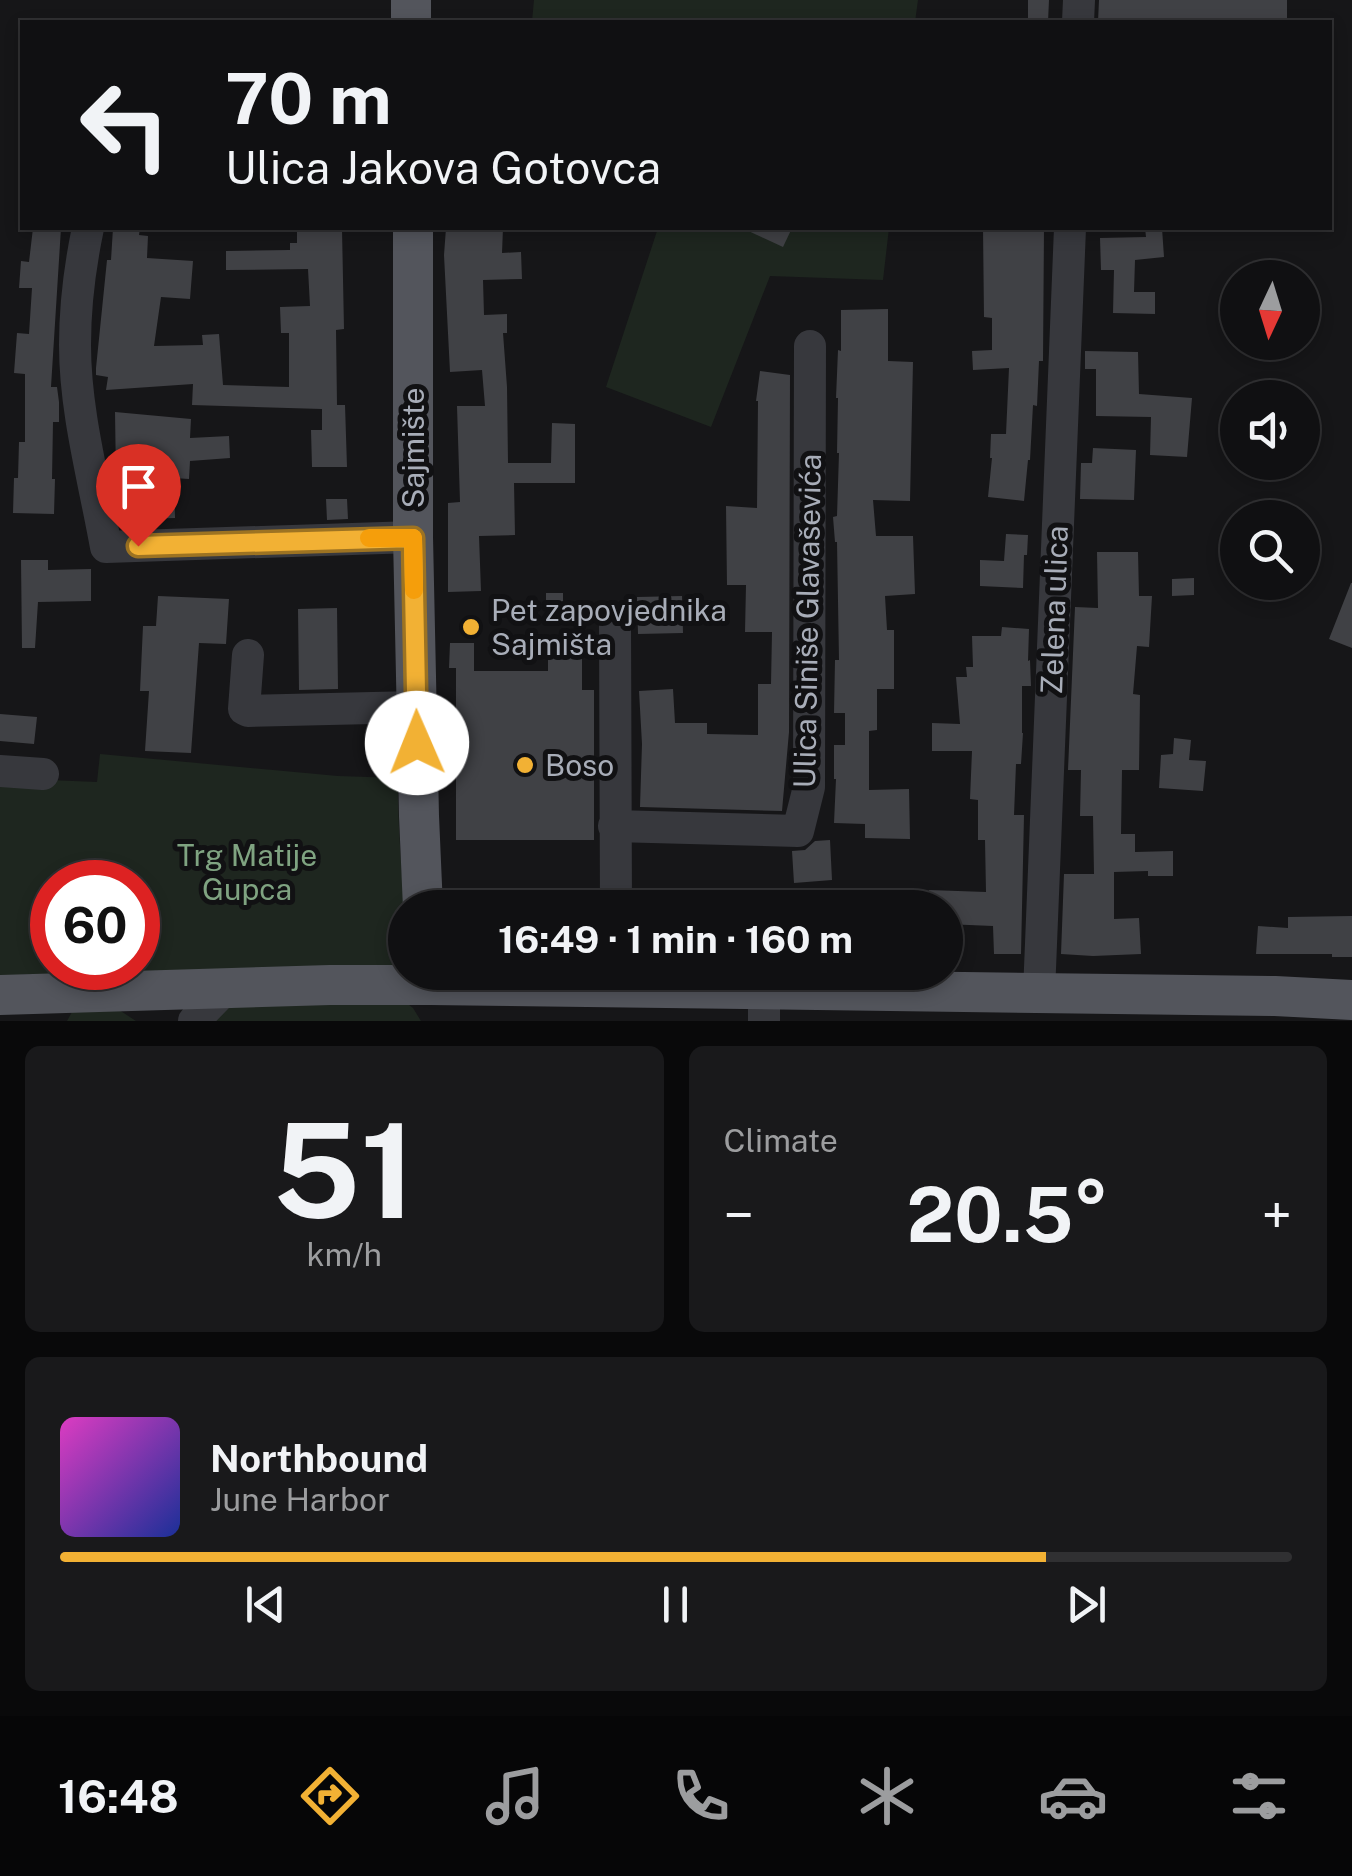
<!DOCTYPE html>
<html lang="en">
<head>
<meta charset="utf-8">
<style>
  :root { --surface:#101012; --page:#19191b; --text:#f1f3f6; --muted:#9c9d9f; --line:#303032; --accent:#f2b134 }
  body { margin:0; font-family:"Public Sans",sans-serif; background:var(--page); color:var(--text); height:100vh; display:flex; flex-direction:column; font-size:38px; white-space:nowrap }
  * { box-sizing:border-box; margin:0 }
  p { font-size:32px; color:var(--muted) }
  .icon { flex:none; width:55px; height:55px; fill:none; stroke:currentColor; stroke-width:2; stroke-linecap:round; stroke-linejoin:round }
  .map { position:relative; height:1021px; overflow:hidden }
  .sheet { display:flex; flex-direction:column; gap:25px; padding:25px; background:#09090a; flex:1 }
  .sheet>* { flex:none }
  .guide { position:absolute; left:20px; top:20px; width:1312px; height:210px; border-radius:0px; box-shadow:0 5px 15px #0003,0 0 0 2px var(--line); background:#101012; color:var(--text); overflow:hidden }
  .needle { width:65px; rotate:184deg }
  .buttons { position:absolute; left:1220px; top:260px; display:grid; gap:20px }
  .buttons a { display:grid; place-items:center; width:100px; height:100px; border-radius:50%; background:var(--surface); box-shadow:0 5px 15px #0003,0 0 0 2px var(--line); font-size:50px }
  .speed { position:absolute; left:30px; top:860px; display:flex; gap:20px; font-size:50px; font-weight:700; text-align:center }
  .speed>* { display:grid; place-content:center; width:130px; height:130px; border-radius:50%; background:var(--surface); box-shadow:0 5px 15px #0003,0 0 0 2px var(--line); line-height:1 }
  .speed .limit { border:15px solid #d22; background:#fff; color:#111 }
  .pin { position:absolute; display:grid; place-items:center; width:85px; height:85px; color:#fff; margin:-102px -42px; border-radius:50% 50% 50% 0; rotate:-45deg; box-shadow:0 0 10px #0007 }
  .pin .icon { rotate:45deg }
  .me { position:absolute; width:110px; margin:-55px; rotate:359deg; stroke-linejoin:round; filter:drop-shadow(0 0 8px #0008) }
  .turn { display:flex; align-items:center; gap:35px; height:210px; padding:0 40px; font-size:45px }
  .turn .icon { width:130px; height:130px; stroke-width:2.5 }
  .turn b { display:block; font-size:70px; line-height:85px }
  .big { font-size:75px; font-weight:700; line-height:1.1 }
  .sheet .tile { flex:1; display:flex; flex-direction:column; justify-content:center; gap:15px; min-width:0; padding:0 35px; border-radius:15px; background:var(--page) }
  .sheet .dial { align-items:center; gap:0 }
  .dial b { font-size:130px; line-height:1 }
  .song { display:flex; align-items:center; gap:30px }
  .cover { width:120px; height:120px; border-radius:15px; background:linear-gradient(135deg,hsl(310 70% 55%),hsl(230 70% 35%)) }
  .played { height:10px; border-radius:5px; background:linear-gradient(90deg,var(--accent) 80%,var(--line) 80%) }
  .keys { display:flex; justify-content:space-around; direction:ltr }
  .heat { display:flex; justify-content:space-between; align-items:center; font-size:55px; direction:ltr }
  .sheet .tiles { flex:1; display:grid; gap:25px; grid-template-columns:1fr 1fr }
  .tile:last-child { grid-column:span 2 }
  .trip { position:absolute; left:388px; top:890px; width:575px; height:100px; border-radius:50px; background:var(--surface); box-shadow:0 5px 15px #0003,0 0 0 2px var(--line); font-weight:700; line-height:100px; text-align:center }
  .tabs { display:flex; height:160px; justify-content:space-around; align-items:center; background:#060607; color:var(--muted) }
  .tabs .icon { width:70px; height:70px }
  .tabs .current { color:var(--accent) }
  .tabs b { font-size:45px; color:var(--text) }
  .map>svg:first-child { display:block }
</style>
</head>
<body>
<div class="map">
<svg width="1352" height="1021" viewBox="0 0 1352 1021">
  <rect width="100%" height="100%" fill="#161618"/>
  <path fill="#1e261f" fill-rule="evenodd" d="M534,0H918L915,22H532Z
    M658,228H889L883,280L770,276L711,427L606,387Z
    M100,754L338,776L398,778C397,835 405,890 405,947L399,946L396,965L387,971L146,978L30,974L0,977V778L97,782ZM52,882H138V968H52Z
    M228,1000L404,1001L413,1008L421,1021H203Z
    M110,1004L136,1021H67L73,1010Z"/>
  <path fill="#404145" d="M1028,0H1049L1048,22H1028Z
    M1099,0H1287V22H1182L1129,19V22H1098Z
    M33,228H61L51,387H57L59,402V422H53L52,479H55L54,514L13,513L14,478H18L19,442H25V374L14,373L17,333L29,334L32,288H19L21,261L29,262Z
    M113,228H140L139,235L148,236L147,258L193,261L190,299L161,297L154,346L203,345L202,335L219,334L223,385L289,387V333H281L280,307L310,306L308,269L226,270V251L290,250V243H297V229H342L344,329L336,330L337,405H345L347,467H312L311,430H322V409L192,405L193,384L106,390L108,377L96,375V368L107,260H111Z
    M446,228H503L502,253L521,252L522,279L483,280L484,315L507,314V333H503L507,387L508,463H551L552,423L575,424V483H514L515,535L479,536L481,591L448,592V503L460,502L457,406H485L482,370L450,372L444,255Z
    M742,228H792L783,247Z
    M983,228H1044L1043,361H1039L1037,406L1033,405L1030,460H1028L1024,501L988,497L992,458H990L991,434H1006L1009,368L973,370L972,351L992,350V318L984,317Z
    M1145,228H1162L1164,257L1135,260L1134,292H1155V314L1113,313L1114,270H1101L1100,238L1146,237Z
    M888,309V361L913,362L910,501L873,500L876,536H913L915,594L885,596L887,630H894V689H877V730L869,731V790L909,789L910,839L865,838V824L834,823L836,779H834V745H845V713H834L835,660H839L837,542H835L833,517L837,516L839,453H837L838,398H836L838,350L841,351V310Z
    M1085,351L1138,352L1139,394L1192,398L1187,457L1150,455L1151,417L1096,416V369H1085Z
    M760,371L790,375L789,732L782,811L640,807L642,744L639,691L673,689L675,723H707V734L758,735V684H771L772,632H745L746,585H727L726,506L757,508L758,401H756Z
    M115,412L191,419L190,438L229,436L230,458L190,461L189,479L174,478L175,518L140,519L139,477L116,478Z
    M1093,448L1136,450L1134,500L1080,499L1081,463H1092Z
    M326,499H347L348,519L327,520Z
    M1006,534L1028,535L1027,555H1024L1023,588L980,586V560L1004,561Z
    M1097,552H1138L1139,596H1152L1149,647L1137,646L1133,694L1140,695L1139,770H1122L1121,834H1135V852L1173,851V876H1148V871L1114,872V919L1139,918L1141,954L1093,956L1061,954L1064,874H1094L1093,816H1080L1081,770H1068L1075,607L1098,608Z
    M21,560H48V570L91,569V601L38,602L35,648H22Z
    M1194,578V595L1172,596V579Z
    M1351,583H1352V648L1329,639Z
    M546,593H563V610L546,609Z
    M158,596L229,599L226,644L199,643L191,753L145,751L149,691H140L143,626H156Z
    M682,596L683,633L638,634L637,597Z
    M337,608L338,689L299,690L298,609Z
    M1002,627L1029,629L1028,661L1030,660L1031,686H1022V733H1023L1021,764H1016L1014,815H1024L1021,954H994L993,926L945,924V908H928L929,890L986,892L985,840H978V800L970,799L972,751H932V723L960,724L956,677H967L966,667H973L972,636H1001Z
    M558,635H582V690H594V840H456V668H449L450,643H474V671H548V647H558Z
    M0,714L37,717L34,744L0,741Z
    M1174,738L1191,740L1189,760L1206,761L1203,791L1159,788L1161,755L1173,754Z
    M830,840L832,880L794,883L792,851L805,850L815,841Z
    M1352,916V957H1332V954H1256L1258,926L1288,928V917Z"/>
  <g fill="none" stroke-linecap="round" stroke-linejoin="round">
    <path stroke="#37383d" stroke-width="32" d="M1078,22L1079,0
      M88,228C80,266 75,305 75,345C75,412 94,480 106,547L413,537
      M615,622L616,908
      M248,655L244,709L248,711L416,707
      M0,771L43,774
      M614,826L798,831L809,787L810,346
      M1039,993L1070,228
      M194,1021L227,987
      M764,1021V989"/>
    <path stroke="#53555c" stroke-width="40" d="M411,0V22
      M413,228V537L419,816L423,908
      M0,995L330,985H430L1275,996L1352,1000"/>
  </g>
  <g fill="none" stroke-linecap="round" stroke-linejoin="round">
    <defs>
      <path id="route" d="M138,546L413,538L417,743"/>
    </defs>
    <use href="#route" stroke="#9d7322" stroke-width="25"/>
    <use href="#route" stroke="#f2b134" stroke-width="18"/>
    <path stroke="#f59e0b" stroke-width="18" d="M369,538H413L414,590"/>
  </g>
  <g fill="#f2b134" stroke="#111113" stroke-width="4">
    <circle cx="471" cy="627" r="10"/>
    <circle cx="525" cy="765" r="10"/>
  </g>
  <g text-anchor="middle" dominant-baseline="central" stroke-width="10" stroke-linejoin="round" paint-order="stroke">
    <g font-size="30" fill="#a8adb8" stroke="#111113">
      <text transform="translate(413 448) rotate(-90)">Sajmište</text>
      <text transform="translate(1054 610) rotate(-88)">Zelena ulica</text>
      <text transform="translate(807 621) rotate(-89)">Ulica Siniše Glavaševića</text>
    </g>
    <g font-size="30" fill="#a8adb8" stroke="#111113" text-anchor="start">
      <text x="491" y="610">Pet zapovjednika<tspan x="491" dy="34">Sajmišta</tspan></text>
      <text x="545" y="765">Boso</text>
    </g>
    <g font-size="30" fill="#7fa381" stroke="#111113">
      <text x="247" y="855">Trg Matije<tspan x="247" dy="34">Gupca</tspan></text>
    </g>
  </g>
</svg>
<div class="buttons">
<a><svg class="needle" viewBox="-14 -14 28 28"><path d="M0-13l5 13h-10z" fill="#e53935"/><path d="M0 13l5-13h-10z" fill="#9c9d9f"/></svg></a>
<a><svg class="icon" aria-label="sound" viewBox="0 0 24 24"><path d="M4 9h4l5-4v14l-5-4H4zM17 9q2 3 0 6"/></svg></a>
<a><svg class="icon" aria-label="search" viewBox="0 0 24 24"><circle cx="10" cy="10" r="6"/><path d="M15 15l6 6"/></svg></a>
</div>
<div class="speed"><div class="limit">60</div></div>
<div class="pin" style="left:138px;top:546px;background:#d93025"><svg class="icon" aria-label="arrive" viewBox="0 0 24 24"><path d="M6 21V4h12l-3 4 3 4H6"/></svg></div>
<svg class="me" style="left:417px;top:743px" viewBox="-20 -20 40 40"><circle r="19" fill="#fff"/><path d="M0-13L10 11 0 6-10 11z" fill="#f2b134"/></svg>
<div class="trip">16:49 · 1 min · 160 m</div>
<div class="guide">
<div class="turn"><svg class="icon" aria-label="left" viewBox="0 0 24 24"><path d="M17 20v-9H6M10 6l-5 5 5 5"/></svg><div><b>70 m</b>Ulica Jakova Gotovca</div></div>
</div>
</div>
<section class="sheet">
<div class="tiles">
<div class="tile dial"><b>51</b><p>km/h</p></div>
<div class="tile"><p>Climate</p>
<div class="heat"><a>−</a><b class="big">20.5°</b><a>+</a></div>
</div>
<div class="tile">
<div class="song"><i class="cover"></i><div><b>Northbound</b><p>June Harbor</p></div></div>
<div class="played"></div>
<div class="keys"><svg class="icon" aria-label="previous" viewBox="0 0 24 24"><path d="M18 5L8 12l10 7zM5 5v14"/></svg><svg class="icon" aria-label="pause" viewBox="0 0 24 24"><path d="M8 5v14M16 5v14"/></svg><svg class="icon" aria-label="next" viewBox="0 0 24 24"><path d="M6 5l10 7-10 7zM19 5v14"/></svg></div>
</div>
</div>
</section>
<nav class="tabs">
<b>16:48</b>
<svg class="icon current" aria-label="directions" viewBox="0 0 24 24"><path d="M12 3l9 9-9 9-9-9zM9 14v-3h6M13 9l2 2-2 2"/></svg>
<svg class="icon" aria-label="music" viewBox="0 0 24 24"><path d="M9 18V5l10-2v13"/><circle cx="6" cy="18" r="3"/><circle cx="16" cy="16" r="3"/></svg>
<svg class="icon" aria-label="phone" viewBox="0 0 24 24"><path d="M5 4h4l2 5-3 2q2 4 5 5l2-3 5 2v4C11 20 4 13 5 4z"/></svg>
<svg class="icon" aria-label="climate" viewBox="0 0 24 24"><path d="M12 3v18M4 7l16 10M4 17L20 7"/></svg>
<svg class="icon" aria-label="car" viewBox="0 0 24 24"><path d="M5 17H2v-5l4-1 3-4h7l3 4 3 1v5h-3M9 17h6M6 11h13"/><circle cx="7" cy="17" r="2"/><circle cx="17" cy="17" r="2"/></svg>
<svg class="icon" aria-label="filters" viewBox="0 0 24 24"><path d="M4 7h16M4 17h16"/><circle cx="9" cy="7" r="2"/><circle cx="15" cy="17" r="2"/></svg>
</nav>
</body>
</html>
